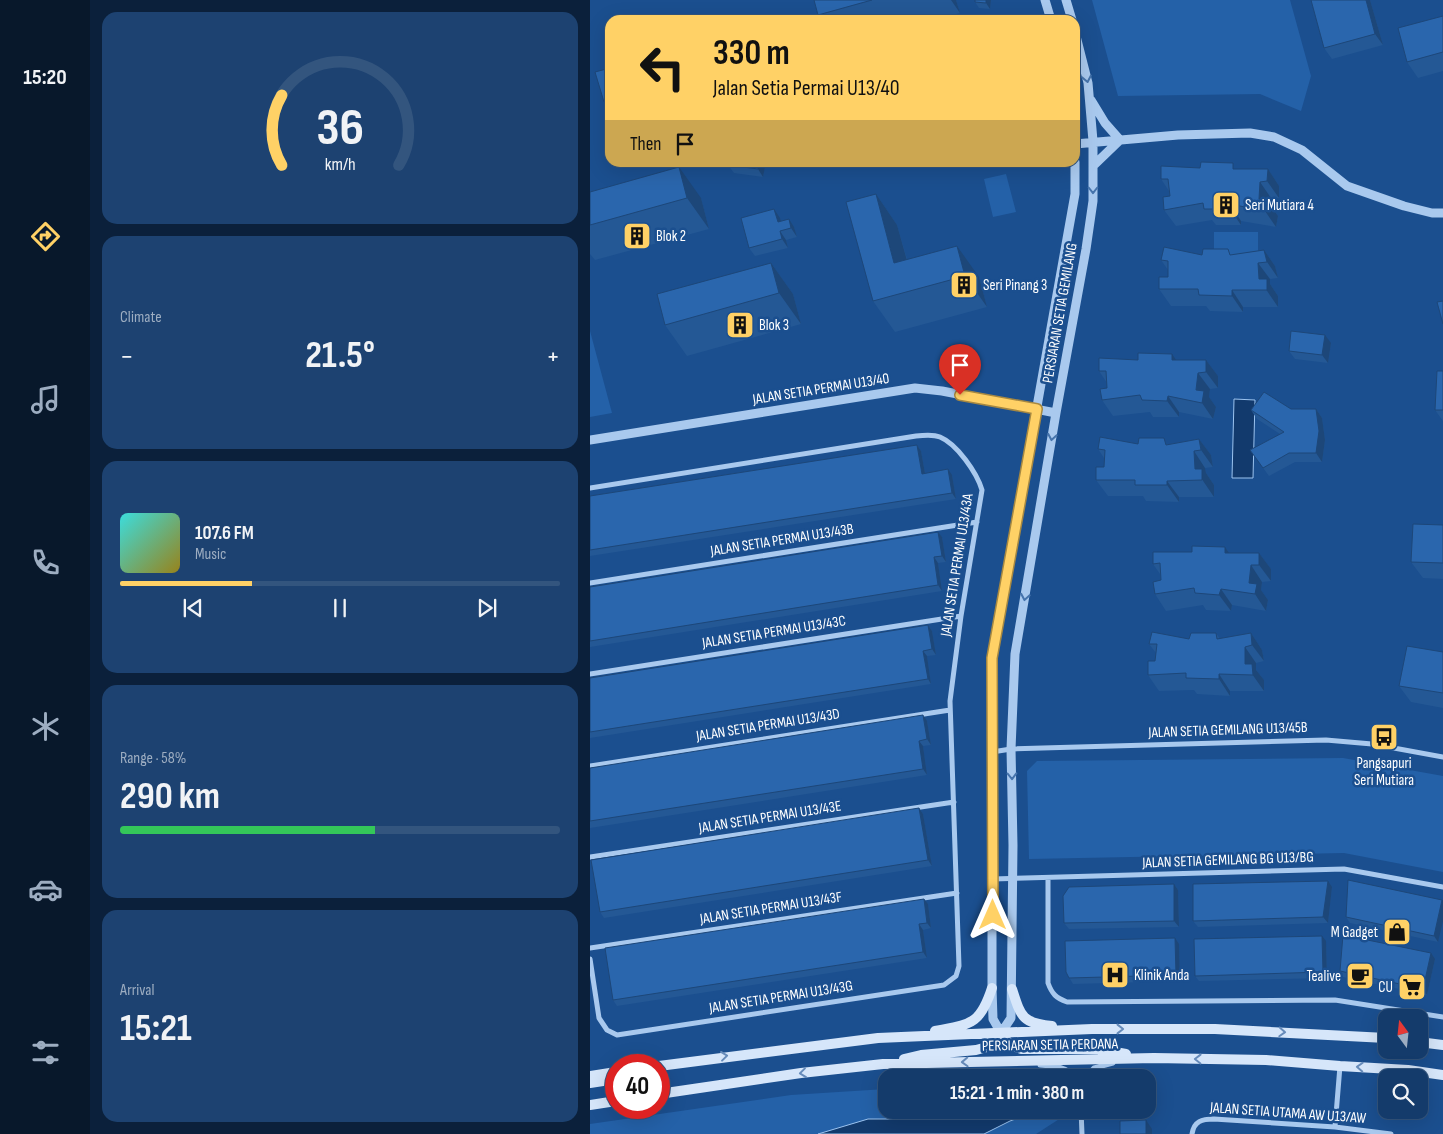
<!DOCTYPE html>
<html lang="en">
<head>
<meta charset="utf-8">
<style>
  :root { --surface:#143b6b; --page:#1d4271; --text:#f1f3f6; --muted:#9dadc1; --line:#33557e; --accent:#ffd166 }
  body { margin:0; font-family:"Sofia Sans Condensed",sans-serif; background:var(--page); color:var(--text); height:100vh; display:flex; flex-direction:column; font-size:19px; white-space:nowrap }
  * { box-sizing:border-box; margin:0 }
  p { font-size:16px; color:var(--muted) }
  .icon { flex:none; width:28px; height:28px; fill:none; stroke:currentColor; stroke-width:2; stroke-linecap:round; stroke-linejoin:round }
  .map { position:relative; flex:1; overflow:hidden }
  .details { display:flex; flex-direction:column; gap:12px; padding:12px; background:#0b203b; width:500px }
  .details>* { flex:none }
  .guide { position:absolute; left:15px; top:15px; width:475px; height:152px; border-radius:15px; box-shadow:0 5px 20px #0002,0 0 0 1px var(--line); background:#ffd166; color:#111; overflow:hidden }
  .needle { width:32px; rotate:345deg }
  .buttons { position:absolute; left:788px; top:1009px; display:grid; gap:10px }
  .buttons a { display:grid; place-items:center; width:50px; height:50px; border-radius:10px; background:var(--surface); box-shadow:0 5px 20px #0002,0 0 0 1px var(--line); font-size:25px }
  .speed { position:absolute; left:15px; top:1054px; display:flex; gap:10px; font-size:25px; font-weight:700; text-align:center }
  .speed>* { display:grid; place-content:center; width:65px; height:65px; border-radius:50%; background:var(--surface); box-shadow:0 5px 20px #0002,0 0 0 1px var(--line); line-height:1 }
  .speed .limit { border:8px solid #d22; background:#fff; color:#111 }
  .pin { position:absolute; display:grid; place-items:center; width:42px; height:42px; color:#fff; margin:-51px -21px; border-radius:50% 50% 50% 0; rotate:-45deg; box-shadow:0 0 5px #0007 }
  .pin .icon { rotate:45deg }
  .me { position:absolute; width:55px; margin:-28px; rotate:0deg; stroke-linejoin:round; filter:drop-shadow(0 0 4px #0008) }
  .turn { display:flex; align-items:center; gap:18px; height:105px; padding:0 25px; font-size:22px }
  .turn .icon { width:65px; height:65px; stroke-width:2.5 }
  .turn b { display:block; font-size:35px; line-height:42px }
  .then { display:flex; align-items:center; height:48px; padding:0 25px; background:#0003; gap:10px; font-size:19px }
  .big { font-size:38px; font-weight:700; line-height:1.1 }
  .details .widget { flex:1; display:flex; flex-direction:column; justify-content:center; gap:8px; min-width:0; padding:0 18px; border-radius:15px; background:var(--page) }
  .details .dial { align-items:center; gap:0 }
  .dial svg { height:130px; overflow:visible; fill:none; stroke:var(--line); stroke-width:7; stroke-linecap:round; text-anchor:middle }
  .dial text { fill:var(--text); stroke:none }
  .song { display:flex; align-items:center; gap:15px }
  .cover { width:60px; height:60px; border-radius:8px; background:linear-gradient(135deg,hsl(180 70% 55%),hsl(50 70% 35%)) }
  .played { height:5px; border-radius:2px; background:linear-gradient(90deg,var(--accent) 30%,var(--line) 30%) }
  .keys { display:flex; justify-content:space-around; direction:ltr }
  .heat { display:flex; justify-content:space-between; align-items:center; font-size:28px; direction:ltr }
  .charge { height:8px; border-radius:4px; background:linear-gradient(90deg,#34c759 58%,var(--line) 0) }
  .trip { position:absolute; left:288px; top:1069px; width:278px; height:50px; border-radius:15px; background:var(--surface); box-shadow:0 5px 20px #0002,0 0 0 1px var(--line); font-weight:700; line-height:50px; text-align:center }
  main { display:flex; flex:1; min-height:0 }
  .tab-bar { display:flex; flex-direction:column; width:90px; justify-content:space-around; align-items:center; background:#08182b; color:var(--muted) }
  .tab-bar .icon { width:35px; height:35px }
  .tab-bar .on { color:var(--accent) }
  .tab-bar b { font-size:22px; color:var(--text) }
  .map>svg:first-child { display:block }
</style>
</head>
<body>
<main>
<nav class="tab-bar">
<b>15:20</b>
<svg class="icon on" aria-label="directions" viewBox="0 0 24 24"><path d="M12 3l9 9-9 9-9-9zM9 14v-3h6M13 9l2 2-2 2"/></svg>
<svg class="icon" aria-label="music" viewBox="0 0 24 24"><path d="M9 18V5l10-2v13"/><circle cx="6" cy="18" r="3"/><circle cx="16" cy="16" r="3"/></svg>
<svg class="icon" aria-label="phone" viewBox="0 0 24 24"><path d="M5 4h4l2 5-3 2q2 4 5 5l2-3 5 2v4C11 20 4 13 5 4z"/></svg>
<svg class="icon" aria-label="climate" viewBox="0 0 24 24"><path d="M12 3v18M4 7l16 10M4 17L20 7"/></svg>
<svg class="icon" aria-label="car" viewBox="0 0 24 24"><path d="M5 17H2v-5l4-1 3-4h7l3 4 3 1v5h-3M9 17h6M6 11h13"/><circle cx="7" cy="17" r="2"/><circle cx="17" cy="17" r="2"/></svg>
<svg class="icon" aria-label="filters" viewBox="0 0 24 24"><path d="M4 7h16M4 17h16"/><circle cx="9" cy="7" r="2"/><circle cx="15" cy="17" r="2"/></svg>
</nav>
<section class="details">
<div class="widget dial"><svg viewBox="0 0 100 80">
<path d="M14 69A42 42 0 1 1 86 69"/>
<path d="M14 69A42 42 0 0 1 14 26" stroke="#ffd166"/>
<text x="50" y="56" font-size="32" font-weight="700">36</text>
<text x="50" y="72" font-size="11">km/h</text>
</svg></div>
<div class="widget"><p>Climate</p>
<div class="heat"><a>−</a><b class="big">21.5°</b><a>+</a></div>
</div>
<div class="widget">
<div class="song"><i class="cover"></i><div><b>107.6 FM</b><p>Music</p></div></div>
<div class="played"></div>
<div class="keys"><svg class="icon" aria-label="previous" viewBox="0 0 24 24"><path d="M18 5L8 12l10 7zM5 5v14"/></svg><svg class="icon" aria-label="pause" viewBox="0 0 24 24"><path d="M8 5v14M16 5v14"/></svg><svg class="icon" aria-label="next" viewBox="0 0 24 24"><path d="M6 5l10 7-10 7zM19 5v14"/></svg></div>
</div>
<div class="widget"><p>Range · 58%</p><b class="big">290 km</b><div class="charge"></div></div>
<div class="widget"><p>Arrival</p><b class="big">15:21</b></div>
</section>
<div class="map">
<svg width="853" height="1134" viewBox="0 0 853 1134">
  <rect width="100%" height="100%" fill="#1b4f8f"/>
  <path fill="#2461a8" d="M502,0H700L721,76L711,111L670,94L528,96Z
    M416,174L426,212L403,217L394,179Z
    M624,232H668V261H624Z
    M0,331L22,413L0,417Z
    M753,758L853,776V872L754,853L439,859L437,771L447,761Z
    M296,1089V1110H476L477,1114L446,1134H0V1124L201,1095Z"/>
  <path fill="#123a6d" stroke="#9cc4f0" d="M644,399L665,400L663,478H642Z
    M420,1110H450L420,1121L394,1134H228L278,1119H391Z"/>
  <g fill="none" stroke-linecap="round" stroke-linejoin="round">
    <path stroke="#a9c9ee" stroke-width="5" d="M0,488L326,436C334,435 343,434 350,437C367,444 387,473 392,490L371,616L360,701L369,966L366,976L354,985L27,1035L17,1030L9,1018L0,959
      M0,583L387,522
      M0,674L371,616
      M402,752L421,749L736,740L782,744L853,757
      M0,766L360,710
      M0,857L364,802
      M458,878V983C462,994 466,998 477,1002L745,1000L853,1017
      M403,879L754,869L853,887
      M0,948L367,893
      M450,1065C464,1066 476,1066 486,1078
      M495,1078L504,1068L523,1063
      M491,1110L492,1134
      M745,1127L750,1066
      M602,1134C604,1121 612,1119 624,1119L745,1127L801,1134"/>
    <path stroke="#a9c9ee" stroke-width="9" d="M455,0L461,20
      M476,0L482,20
      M501,100L515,123L530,140
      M485,144L588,135L660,133L684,137L712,150L757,186L814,206L842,213H853
      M485,162V194L402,658V988L403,1019L411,1033L421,1018L423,845L421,749L425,654L466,413L496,249L503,201V141L498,83L485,32
      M503,166L530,140
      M0,440L325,388L352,391L466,413"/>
    <path stroke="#d6e6fa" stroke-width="10" d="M422,989C431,1017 432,1023 462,1026
      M345,1031C381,1024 390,1025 402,988
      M411,1033L419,1044L431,1049H508L536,1054
      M829,1042L853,1045
      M314,1059L331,1055L386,1050L397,1047L405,1041L411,1033
      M69,1066L288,1038L502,1029H625L796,1038
      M0,1076L26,1072
      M0,1083L26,1079
      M69,1094L211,1073L293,1064L380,1062L564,1058L676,1060L750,1066L818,1070L853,1075
      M0,1105L26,1101"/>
  </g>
  <path fill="#245895" d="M224,0H366L370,13L344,20H231L228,15Z
    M401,0L400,9L389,8L385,2Z
    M721,0H780L793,45L742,59L734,48Z
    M853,16V71L828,78L817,62Z
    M20,68V111L14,102Z
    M138,162H176L173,177L144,173L138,165Z
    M411,162H430V163L414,167Z
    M647,169H678L689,186V198H681V206L688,216L686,227L651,221V225H626L622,220L586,226L574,210L580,196L579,191L571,179Z
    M0,192L111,198L119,229L5,260L0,254Z
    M286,194L307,225L317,259L389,277L397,307L305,332L283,301Z
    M190,218L191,221L204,227L207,237L196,240L198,248L165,256L159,248Z
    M674,250L685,266L688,278L680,279V284L688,296V307H653V312L620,311L616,306H581L569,289L578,277V270L571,260L612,255H642Z
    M181,263L203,294L211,324L97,356L75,325Z
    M741,343L738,363L705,359L699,351Z
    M548,360H616L628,376V388L620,389L619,397L626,407L623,419L589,412V417H563L560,412L523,416L512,400L517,388V383L509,371Z
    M701,409H726L732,418L735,440L732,462H705L679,476L660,450L690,434L667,419L661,410Z
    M845,410H853V421Z
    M609,439L621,455L623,467L615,468L616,473L624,485V497H589V502L556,501L553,496H518L506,480L514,467V458L508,449L548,444H579Z
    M327,445L331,451L335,473L362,475L366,499L0,556V496Z
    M853,525V579L833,578L821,562Z
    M348,532L352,537L356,562L348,563L352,591L0,647V587Z
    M635,547L639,553H669L681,569V581L672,582L671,590L678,600L676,611L642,605L641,611L616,610L613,605L576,611L565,594L571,580L570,574L563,564L602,552Z
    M338,625L342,631L346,655L337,656L341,684L0,738V678Z
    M626,633L630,639L661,633L672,650L674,661L666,663V670L674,680V691H640V696L607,694L604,690L569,691L558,675L565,661L566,653L559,644L599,639Z
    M853,652V708L821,702L809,686Z
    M337,721L341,745L333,746L337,775L0,828V768Z
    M329,808L333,814L342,866L14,918L10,912Z
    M584,884L588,890L589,927L479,929L474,923Z
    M742,887L738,923L608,927L603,921Z
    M334,899L338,904L341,928L333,930L337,958L27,1006L23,1000Z
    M852,900L848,942L760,923L756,917Z
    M736,941L737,978L609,981L605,976Z
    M589,944L590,981L483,984L476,972Z
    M845,959L837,995L753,977L750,971Z"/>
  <path fill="#1d4779" d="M361,0H366L370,13Z
    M396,0H401L400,9L396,3Z
    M776,0H780L793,45L785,34Z
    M168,162H176L173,177L168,169Z
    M89,167L111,198L119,229L97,198Z
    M678,169L689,186V198L677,181Z
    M670,182L681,198V206L688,216L686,227L675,211L669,199Z
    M286,194L307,225L325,289L304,263Z
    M640,204L651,221V225L640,209Z
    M184,209L190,218L194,230L188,222Z
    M199,219L204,227L207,237L201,228Z
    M190,231L196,240L198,248L192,239Z
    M367,246L389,277L397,307L375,276Z
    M674,250L685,266L688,278L677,262Z
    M181,263L203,294L211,324L189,293Z
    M668,263L680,279V284L688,296V307L669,279Z
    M642,290L653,307V312L642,296Z
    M735,335L741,343L738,363L732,355Z
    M582,354L593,370L582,360Z
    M616,360L628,376V388L616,372Z
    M608,373L620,389L619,397L626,407L623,419L612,403L606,390Z
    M578,396L589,412V417L577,401Z
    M726,409L732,418L735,440L732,462L726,453Z
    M609,439L621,455L623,467L611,450Z
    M327,445L331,451L336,479L332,474Z
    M604,451L615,468L616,473L624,485V497L605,469Z
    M358,469L362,475L366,499L362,493Z
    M577,481L589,497V502L577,485Z
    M348,532L352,537L356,562L352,556Z
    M635,547L646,563L635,553Z
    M669,553L681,569V581L669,565Z
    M344,557L348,563L352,591L348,585Z
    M661,565L672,582L671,590L678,600L676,611L665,594L659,583Z
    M631,589L642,605L641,611L629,595Z
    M338,625L342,631L346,655L342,649Z
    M661,633L672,650L674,661L662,645Z
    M655,647L666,663V670L674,680V691L655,664Z
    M333,651L337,656L341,684L338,679Z
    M629,674L640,691V696L629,679Z
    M333,715L337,721L341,745L337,739Z
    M329,741L333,746L337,775L333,769Z
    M329,808L333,814L342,866L338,860Z
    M738,881L742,887L738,923L733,917Z
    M584,884L588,890L589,927L584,921Z
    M334,899L338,904L341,928L337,923Z
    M852,900L853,901V921L848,942L844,936Z
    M329,924L333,930L337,958L333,952Z
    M732,936L736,941L737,978L733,972Z
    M585,938L589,944L590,981L586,975Z
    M841,953L845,959L837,995L833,989Z
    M556,1120L562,1129V1134H556Z"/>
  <path fill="#2a66ad" stroke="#1d4779" d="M224,0H282L228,15Z
    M385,0H396V3L385,2Z
    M721,0H776L785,34L734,48Z
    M853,16V52L817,62L808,28Z
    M20,68V101L14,102L5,72Z
    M138,162H168V169L138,165Z
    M611,162L643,163V169H678L677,181L670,182L669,199L677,200L675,211L640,204V209H614L613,203L574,210L573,197L580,196L578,179H571V166L610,168Z
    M89,167L97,198L0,225V192Z
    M286,194L304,263L367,246L375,276L283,301L256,202Z
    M184,209L188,222L199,219L201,228L190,231L192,239L159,248L151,218Z
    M574,247L612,255L613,249H638L640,255L674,250L677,262L668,263L669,279H677V290H642V296L609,295L608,289H569V277H578V261L571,260Z
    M181,263L189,293L75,325L67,294Z
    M853,301V324L847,302Z
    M701,331L735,335L732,355L699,351Z
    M548,353L582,354V360H616V372L608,373L606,390L614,391L612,403L578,396L577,401L552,400L550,395L512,400L510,389L517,388L516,371H509V358L548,360Z
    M847,371H853V410H845Z
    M674,392L701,409H726L729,431L726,453H699L673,468L660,450L694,432L661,410Z
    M510,437L548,444L549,438H574L576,445L609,439L611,450L604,451L605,469H612V480L577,481V485H545V480H506V467H514L515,450L508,449Z
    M327,445L332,474L358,469L362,493L0,550V496Z
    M823,524L853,525V563L821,562Z
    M348,532L352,556L344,557L348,585L0,641V587Z
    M602,546L635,547V553H669V565H661L659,583L667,584L665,594L631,589L629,595L605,593L604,588L565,594L563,582L571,580L570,563L563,564V552H602Z
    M338,625L342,649L333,651L338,679L0,732V678Z
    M562,632L599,639L601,633H626L627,639L661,633L662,645L655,647V664H662L663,675L629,674V679L596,678V673L558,675V661H565L567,644H559Z
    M817,646L853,652V693L809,686Z
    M333,715L337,739L329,741L333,769L0,821V768Z
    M329,808L338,860L10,912L1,860Z
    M758,880L852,900L844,936L756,917Z
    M738,881L733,917L603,921V884Z
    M584,884V921L474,923L473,896L479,887Z
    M334,899L337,923L329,924L333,952L23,1000L15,948Z
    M753,935L841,953L833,989L750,971Z
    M732,936L733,972L605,976L604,939Z
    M585,938L586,975L479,978L476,972L475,941Z
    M556,1120V1134H530V1121Z"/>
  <defs><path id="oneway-chevron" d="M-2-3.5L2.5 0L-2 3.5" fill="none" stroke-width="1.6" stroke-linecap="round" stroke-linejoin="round" transform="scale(1.25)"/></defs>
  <g stroke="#4674ac">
    <use href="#oneway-chevron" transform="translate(497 79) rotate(79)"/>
    <use href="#oneway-chevron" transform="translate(503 190) rotate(90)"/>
    <use href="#oneway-chevron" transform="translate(462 437) rotate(100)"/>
    <use href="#oneway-chevron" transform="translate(435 597) rotate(100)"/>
    <use href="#oneway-chevron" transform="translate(422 776) rotate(89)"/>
  </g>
  <g stroke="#668bba">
    <use href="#oneway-chevron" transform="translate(530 1029)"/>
    <use href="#oneway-chevron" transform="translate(692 1032) rotate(3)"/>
    <use href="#oneway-chevron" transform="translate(134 1056) rotate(-7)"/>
    <use href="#oneway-chevron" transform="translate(608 1059) rotate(-179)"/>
    <use href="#oneway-chevron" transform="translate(375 1062) rotate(178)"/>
    <use href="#oneway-chevron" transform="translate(770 1067) rotate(-177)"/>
    <use href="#oneway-chevron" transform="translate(213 1073) rotate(173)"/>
  </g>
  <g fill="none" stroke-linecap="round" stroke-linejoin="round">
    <defs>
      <path id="route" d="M370,395L447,409L402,658L403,915"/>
    </defs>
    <use href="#route" stroke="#a68842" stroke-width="12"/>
    <use href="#route" stroke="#ffd166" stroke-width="9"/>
  </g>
  <defs>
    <symbol id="building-square" viewBox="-11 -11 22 22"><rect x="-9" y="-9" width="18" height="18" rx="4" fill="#ffd166" stroke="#1b4f8f"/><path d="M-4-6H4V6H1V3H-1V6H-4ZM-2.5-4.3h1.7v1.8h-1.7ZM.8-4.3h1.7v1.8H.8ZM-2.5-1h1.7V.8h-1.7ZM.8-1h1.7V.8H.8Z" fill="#111"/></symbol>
    <symbol id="bus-square" viewBox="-11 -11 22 22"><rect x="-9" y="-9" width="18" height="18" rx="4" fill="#ffd166" stroke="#1b4f8f"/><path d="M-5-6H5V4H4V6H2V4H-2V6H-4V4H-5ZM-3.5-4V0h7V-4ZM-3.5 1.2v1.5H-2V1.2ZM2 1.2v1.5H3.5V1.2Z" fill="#111"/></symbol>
    <symbol id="shop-square" viewBox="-11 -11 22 22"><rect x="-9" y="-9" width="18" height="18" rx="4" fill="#ffd166" stroke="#1b4f8f"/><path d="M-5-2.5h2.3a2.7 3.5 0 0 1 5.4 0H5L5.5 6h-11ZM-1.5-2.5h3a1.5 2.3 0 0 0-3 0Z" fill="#111"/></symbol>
    <symbol id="hospital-square" viewBox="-11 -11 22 22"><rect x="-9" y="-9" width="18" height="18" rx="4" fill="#ffd166" stroke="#1b4f8f"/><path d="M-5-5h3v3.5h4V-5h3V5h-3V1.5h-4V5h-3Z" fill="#111"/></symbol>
    <symbol id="cafe-square" viewBox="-11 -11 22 22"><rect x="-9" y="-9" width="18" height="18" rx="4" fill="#ffd166" stroke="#1b4f8f"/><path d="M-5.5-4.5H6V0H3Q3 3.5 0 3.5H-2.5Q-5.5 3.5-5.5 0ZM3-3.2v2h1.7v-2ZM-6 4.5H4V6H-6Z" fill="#111"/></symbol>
    <symbol id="supermarket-square" viewBox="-11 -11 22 22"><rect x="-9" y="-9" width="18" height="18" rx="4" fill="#ffd166" stroke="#1b4f8f"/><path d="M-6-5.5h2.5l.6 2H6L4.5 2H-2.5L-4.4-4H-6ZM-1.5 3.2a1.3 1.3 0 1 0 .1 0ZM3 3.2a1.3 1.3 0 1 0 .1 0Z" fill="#111"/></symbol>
  </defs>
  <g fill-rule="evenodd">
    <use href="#building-square" x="620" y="189" width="32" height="32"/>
    <use href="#building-square" x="31" y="220" width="32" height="32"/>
    <use href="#building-square" x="358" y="269" width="32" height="32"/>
    <use href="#building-square" x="134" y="309" width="32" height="32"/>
    <use href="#bus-square" x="778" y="721" width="32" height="32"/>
    <use href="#shop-square" x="791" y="916" width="32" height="32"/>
    <use href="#hospital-square" x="509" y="959" width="32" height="32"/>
    <use href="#cafe-square" x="754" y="960" width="32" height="32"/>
    <use href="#supermarket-square" x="806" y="971" width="32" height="32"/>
  </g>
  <g text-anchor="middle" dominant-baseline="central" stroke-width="5" stroke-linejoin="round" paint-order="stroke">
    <g font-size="15" fill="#fff" stroke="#1b4f8f" text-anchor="start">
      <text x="655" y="205">Seri Mutiara 4</text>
      <text x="66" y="236">Blok 2</text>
      <text x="393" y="285">Seri Pinang 3</text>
      <text x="169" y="325">Blok 3</text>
      <text x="794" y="763" text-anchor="middle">Pangsapuri<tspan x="794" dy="17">Seri Mutiara</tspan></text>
      <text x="788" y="932" text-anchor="end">M Gadget</text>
      <text x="544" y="975">Klinik Anda</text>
      <text x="751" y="976" text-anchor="end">Tealive</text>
      <text x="803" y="987" text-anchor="end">CU</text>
    </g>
    <g font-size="15" fill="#fff" stroke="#1b4f8f">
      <text transform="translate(470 313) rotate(-80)">PERSIARAN SETIA GEMILANG</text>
      <text transform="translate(231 389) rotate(-9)">JALAN SETIA PERMAI U13/40</text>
      <text transform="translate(192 540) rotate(-9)">JALAN SETIA PERMAI U13/43B</text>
      <text transform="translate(367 565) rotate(-81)">JALAN SETIA PERMAI U13/43A</text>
      <text transform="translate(184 632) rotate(-9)">JALAN SETIA PERMAI U13/43C</text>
      <text transform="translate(178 725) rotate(-9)">JALAN SETIA PERMAI U13/43D</text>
      <text transform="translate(638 730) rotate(-2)">JALAN SETIA GEMILANG U13/45B</text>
      <text transform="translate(180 817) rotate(-9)">JALAN SETIA PERMAI U13/43E</text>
      <text transform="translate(638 860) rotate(-2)">JALAN SETIA GEMILANG BG U13/BG</text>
      <text transform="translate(181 908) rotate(-9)">JALAN SETIA PERMAI U13/43F</text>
      <text transform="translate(191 997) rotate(-9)">JALAN SETIA PERMAI U13/43G</text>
      <text transform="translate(460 1045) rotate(-1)">PERSIARAN SETIA PERDANA</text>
      <text transform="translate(698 1113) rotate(4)">JALAN SETIA UTAMA AW U13/AW</text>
    </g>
  </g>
</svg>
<div class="buttons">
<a><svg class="needle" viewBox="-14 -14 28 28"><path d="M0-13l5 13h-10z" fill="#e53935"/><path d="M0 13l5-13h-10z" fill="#9dadc1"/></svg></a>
<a><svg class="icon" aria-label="search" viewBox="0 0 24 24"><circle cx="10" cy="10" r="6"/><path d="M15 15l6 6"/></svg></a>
</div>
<div class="speed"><div class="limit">40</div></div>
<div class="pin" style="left:370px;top:395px;background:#d93025"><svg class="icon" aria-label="arrive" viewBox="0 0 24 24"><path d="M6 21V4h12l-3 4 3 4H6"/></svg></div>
<svg class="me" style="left:403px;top:915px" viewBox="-20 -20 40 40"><path d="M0-17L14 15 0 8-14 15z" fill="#ffd166" stroke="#fff" stroke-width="4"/></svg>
<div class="trip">15:21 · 1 min · 380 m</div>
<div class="guide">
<div class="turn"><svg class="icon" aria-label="left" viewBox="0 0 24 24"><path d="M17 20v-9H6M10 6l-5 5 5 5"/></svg><div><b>330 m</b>Jalan Setia Permai U13/40</div></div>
<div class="then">Then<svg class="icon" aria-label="arrive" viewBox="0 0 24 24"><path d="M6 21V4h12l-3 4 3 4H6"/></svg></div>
</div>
</div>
</main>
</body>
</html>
